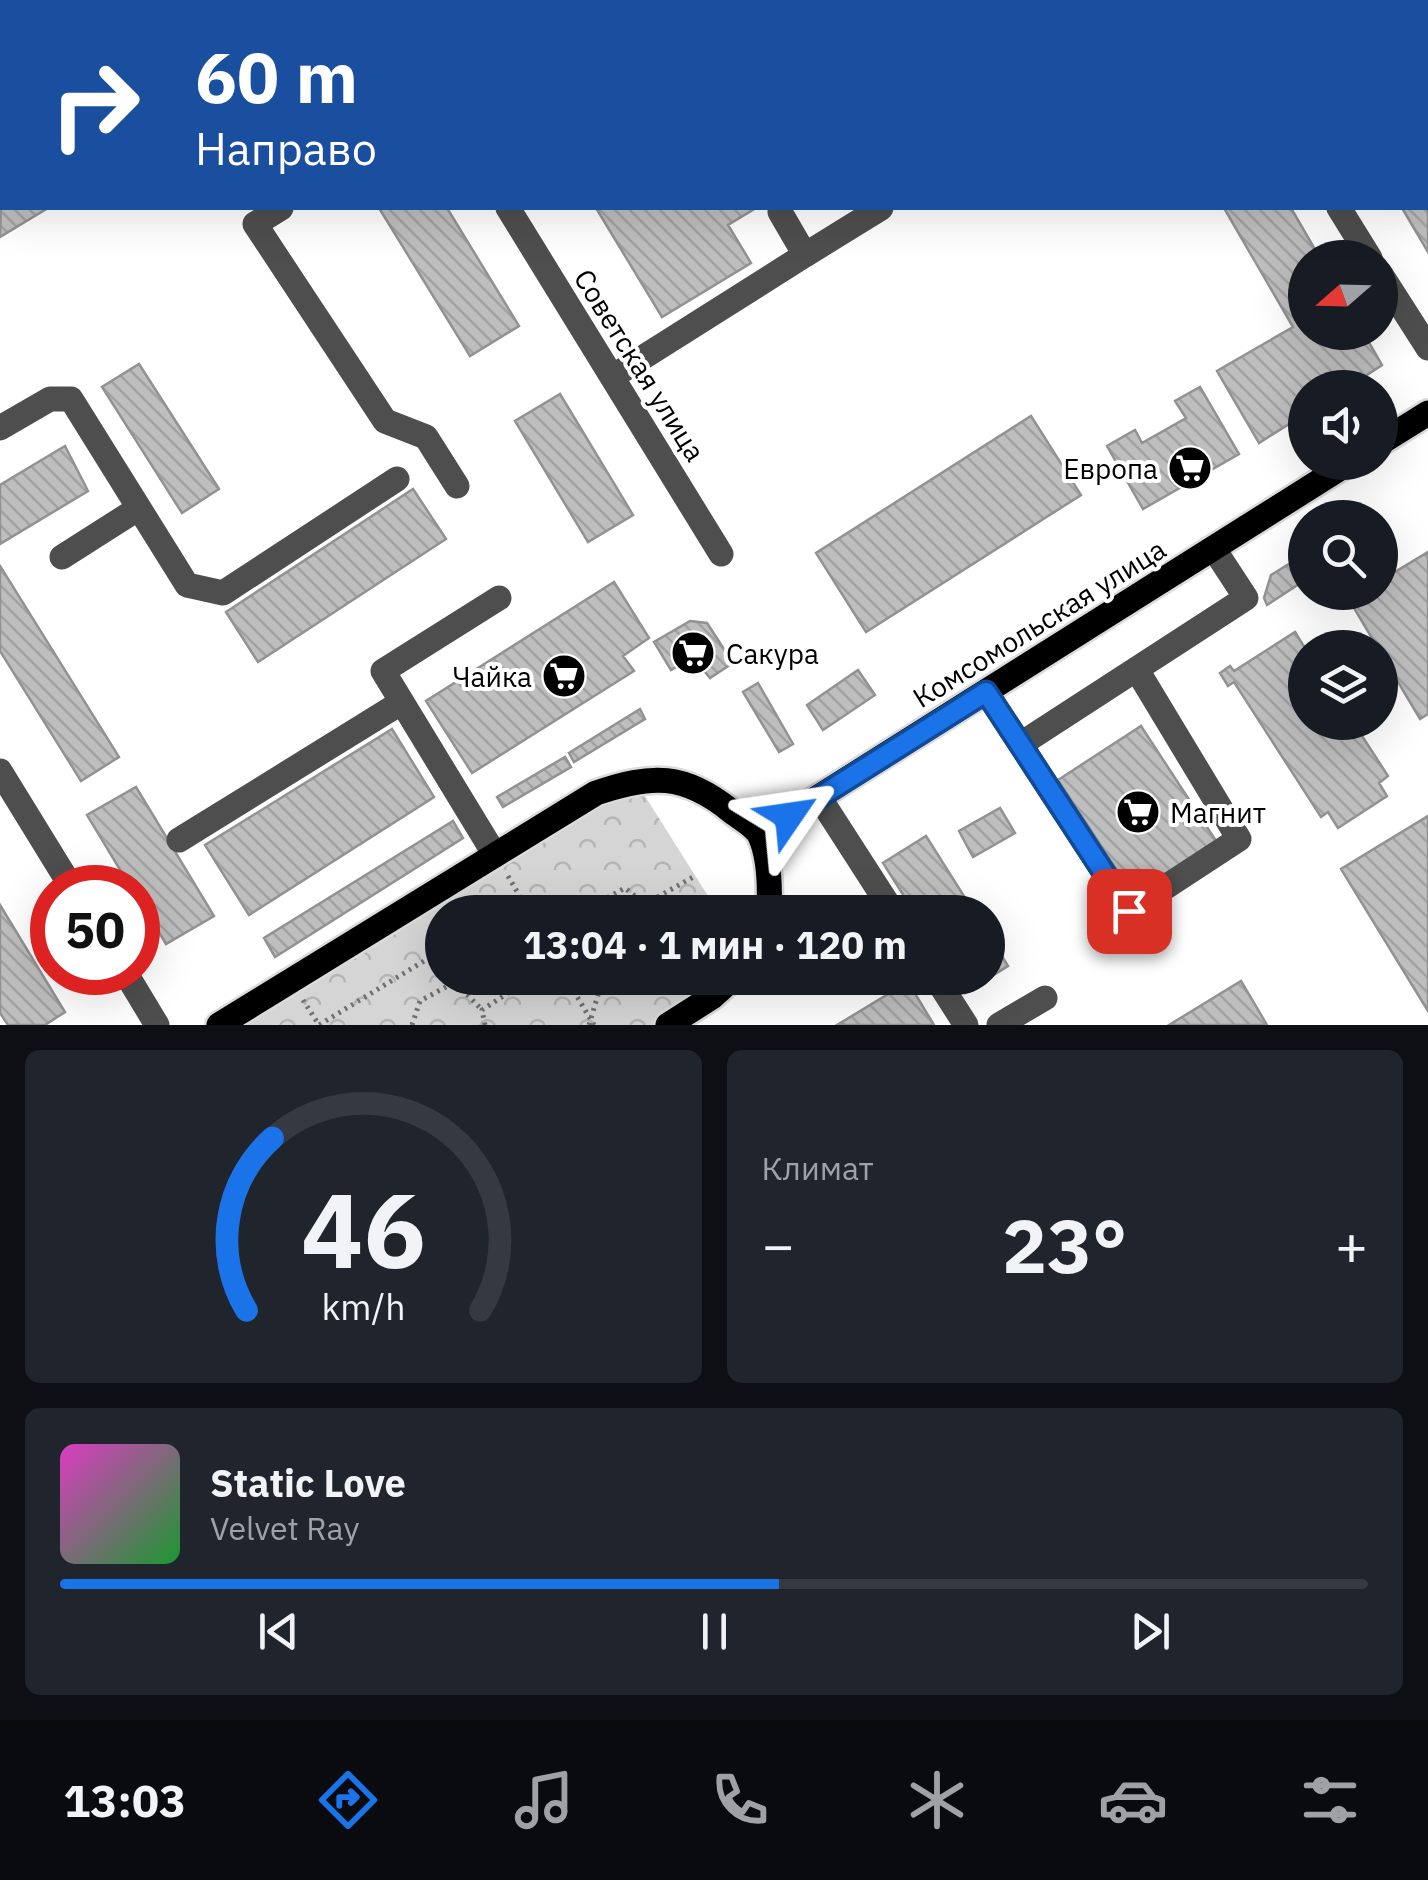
<!DOCTYPE html>
<html lang="ru">
<head>
<meta charset="utf-8">
<style>
  :root { --surface:#171b24; --page:#20242c; --text:#f1f3f6; --muted:#9ea1a6; --line:#363941; --accent:#1a73e8 }
  body { margin:0; font-family:"IBM Plex Sans",sans-serif; background:var(--page); color:var(--text); height:100vh; display:flex; flex-direction:column; font-size:38px; white-space:nowrap }
  * { box-sizing:border-box; margin:0 }
  p { font-size:32px; color:var(--muted) }
  .icon { flex:none; width:55px; height:55px; fill:none; stroke:currentColor; stroke-width:2; stroke-linecap:round; stroke-linejoin:round }
  .map { position:relative; height:1025px; overflow:hidden }
  .sheet { display:flex; flex-direction:column; gap:25px; padding:25px; background:#0d0f14; flex:1 }
  .sheet>* { flex:none }
  .hud { position:absolute; left:0px; top:0px; width:1430px; height:210px; box-shadow:0 10px 40px #0002; background:#1a4fa0; color:#fff; overflow:hidden }
  .needle { width:65px; rotate:250deg }
  .buttons { position:absolute; left:1288px; top:240px; display:grid; gap:20px }
  .buttons a { display:grid; place-items:center; width:110px; height:110px; border-radius:50%; background:var(--surface); box-shadow:0 10px 40px #0002; font-size:50px }
  .speed { position:absolute; left:30px; top:865px; display:flex; gap:20px; font-size:50px; font-weight:700; text-align:center }
  .speed>* { display:grid; place-content:center; width:130px; height:130px; border-radius:50%; background:var(--surface); box-shadow:0 10px 40px #0002; line-height:1 }
  .speed .limit { border:15px solid #d22; background:#fff; color:#111 }
  .pin { position:absolute; display:grid; place-items:center; width:85px; height:85px; color:#fff; margin:-42px; border-radius:20px; box-shadow:0 5px 15px #0006 }
  .me { position:absolute; width:110px; margin:-55px; rotate:58deg; stroke-linejoin:round; filter:drop-shadow(0 0 8px #0008) }
  .turn { display:flex; align-items:center; gap:35px; height:210px; padding:0 30px; font-size:45px }
  .turn .icon { width:130px; height:130px; stroke-width:2.5 }
  .turn b { display:block; font-size:70px; line-height:85px }
  .big { font-size:75px; font-weight:700; line-height:1.1 }
  .sheet .widget { flex:1; display:flex; flex-direction:column; justify-content:center; gap:15px; min-width:0; padding:0 35px; border-radius:15px; background:var(--page) }
  .sheet .dial { align-items:center; gap:0 }
  .dial svg { height:260px; overflow:visible; fill:none; stroke:var(--line); stroke-width:7; stroke-linecap:round; text-anchor:middle }
  .dial text { fill:var(--text); stroke:none }
  .song { display:flex; align-items:center; gap:30px }
  .cover { width:120px; height:120px; border-radius:15px; background:linear-gradient(135deg,hsl(310 70% 55%),hsl(130 70% 35%)) }
  .played { height:10px; border-radius:5px; background:linear-gradient(90deg,var(--accent) 55%,var(--line) 55%) }
  .keys { display:flex; justify-content:space-around; direction:ltr }
  .heat { display:flex; justify-content:space-between; align-items:center; font-size:55px; direction:ltr }
  .sheet .tiles { flex:1; display:grid; gap:25px; grid-template-columns:1fr 1fr }
  .widget:last-child { grid-column:span 2 }
  .trip { position:absolute; left:425px; top:895px; width:580px; height:100px; border-radius:50px; background:var(--surface); box-shadow:0 10px 40px #0002; font-weight:700; line-height:100px; text-align:center }
  .tabs { display:flex; height:160px; justify-content:space-around; align-items:center; background:#090b0e; color:var(--muted) }
  .tabs .icon { width:70px; height:70px }
  .tabs .active { color:var(--accent) }
  .tabs b { font-size:45px; color:var(--text) }
  .map>svg:first-child { display:block }
</style>
</head>
<body>
<div class="map">
<svg width="1428" height="1025" viewBox="0 0 1428 1025">
  <defs>
    <pattern id="forest-crowns" width="20" height="18" patternUnits="userSpaceOnUse" patternTransform="scale(2.5)"><rect width="20" height="18" fill="#d5d5d5"/><path d="M2 6a3 3 0 1 1 6 0M12 15a3 3 0 1 1 6 0" fill="none" stroke="#b5b5b5"/></pattern>
    <pattern id="building-back-hatch" width="6" height="6" patternUnits="userSpaceOnUse" patternTransform="scale(2.5)"><rect width="6" height="6" fill="#bebebe"/><path d="M-1 5l2 2M0 0l6 6M5-1l2 2" fill="none" stroke="#a2a2a2"/></pattern>
  </defs>
  <rect width="100%" height="100%" fill="#fff"/>
  <path fill="url(#forest-crowns)" d="M635,780L718,912H442V978H733L668,1025H219Z"/>
  <path fill="url(#building-back-hatch)" stroke="#929292" stroke-width="2.5" d="M0,0H54L55,2H2V21Z
    M256,0H317L319,2H258Z
    M470,0H902L904,2H471Z
    M1036,0H1133L1135,2H1038Z
    M1263,0H1381L1383,2H1265Z
    M2,164V208H48L0,237Z
    M1428,182V252L1402,208H1428Z
    M379,208H447L519,326L470,356Z
    M596,208H756L728,225L751,263L662,317Z
    M1224,208H1291L1320,258H1305V332H1363L1382,365L1347,388H1305V414L1259,443L1217,371L1293,327Z
    M139,364L219,489L182,513L102,387Z
    M1200,387L1239,454L1143,509L1107,446L1135,430L1142,443L1186,418L1175,401Z
    M560,394L633,515L588,542L515,421Z
    M1031,416L1081,495L866,632L816,553Z
    M65,446L88,491L0,544V485Z
    M413,489L446,539L258,662L226,612Z
    M1428,552V714L1420,719L1354,608L1362,592H1380V581Z
    M1305,554V580L1267,605L1264,598L1271,575Z
    M0,566L119,757L81,781L0,651Z
    M614,582L649,638L623,656L634,671L472,773L426,701Z
    M690,621L707,623L733,663L710,678L705,672L678,666L671,670L654,642Z
    M1295,632L1305,648V722H1353L1388,776L1379,783L1387,796L1338,828L1328,812L1321,817L1234,682L1228,686L1220,673L1230,666L1234,671Z
    M858,670L875,695L823,730L807,705Z
    M758,683L793,744L779,752L743,692Z
    M640,709L645,719L574,762L569,753Z
    M1141,726L1218,844L1135,898L1058,780Z
    M392,729L434,797L249,915L205,845Z
    M565,757L571,767L503,807L497,797Z
    M136,787L214,916L166,944L138,897V888H131L87,815Z
    M1000,808L1015,833L973,857L959,831Z
    M1428,816V1011L1341,869Z
    M453,821L463,838L275,957L264,938Z
    M926,836L974,912H914L883,863Z
    M0,905L65,1012L45,1025H8L0,1013Z
    M988,933L1008,966L965,993L955,978H988Z
    M1241,981L1267,1025H1169Z
    M908,982L934,1025H837Z"/>
  <g fill="none" stroke-linecap="round" stroke-linejoin="round">
    <defs>
      <path id="major" d="M1380,443L1428,413
        M760,834L1350,462
        M219,1025L596,793C652,774 684,773 731,811C740,818 756,827 760,836C770,858 770,890 769,912
        M668,1025L712,997L733,978"/>
    </defs>
    <use href="#major" stroke="#dbdbdb" stroke-width="30"/>
    <path stroke="#707070" stroke-width="5" stroke-dasharray="2.5 5" stroke-linecap="butt" d="M508,876L529,912
      M505,912L522,902L568,912
      M581,912L625,888L645,904
      M647,912L645,904L695,876
      M566,978L594,1025
      M303,1000L319,1025L442,950
      M412,1025L420,1001L455,982L482,1010
      M485,1025L482,1010L531,978
      M589,1025L603,978"/>
    <path stroke="#4e4e4e" stroke-width="25" d="M381,0L382,2
      M1206,0L1208,2
      M281,208L255,224L385,421L426,437L457,486
      M508,208L721,554
      M1339,208L1370,258
      M805,255L881,208
      M1380,273L1428,348
      M612,377L805,255L780,212
      M0,428L50,399H71L187,585L223,593L397,479
      M62,557L139,508
      M986,692L1129,911L1239,839L1137,670
      M1021,744L1246,598L1214,549
      M0,771L72,888
      M819,797L893,912
      M179,840L402,702
      M495,855L383,671L499,598
      M125,972L157,1025
      M936,978L966,1025
      M999,1025L1045,998"/>
    <use href="#major" stroke="#000" stroke-width="25"/>
  </g>
  <g fill="none" stroke-linecap="round" stroke-linejoin="round">
    <defs>
      <path id="route" d="M789,816L986,692L1129,911"/>
    </defs>
    <use href="#route" stroke="#114b97" stroke-width="25"/>
    <use href="#route" stroke="#1a73e8" stroke-width="18"/>
  </g>
  <defs>
    <symbol id="supermarket-disc" viewBox="-11 -11 22 22"><circle r="9.5" fill="#000" stroke="#fff"/><path d="M-6-5.5h2.5l.6 2H6L4.5 2H-2.5L-4.4-4H-6ZM-1.5 3.2a1.3 1.3 0 1 0 .1 0ZM3 3.2a1.3 1.3 0 1 0 .1 0Z" fill="#fff"/></symbol>
  </defs>
  <g fill-rule="evenodd">
    <use href="#supermarket-disc" x="1165" y="443" width="50" height="50"/>
    <use href="#supermarket-disc" x="668" y="628" width="50" height="50"/>
    <use href="#supermarket-disc" x="539" y="651" width="50" height="50"/>
    <use href="#supermarket-disc" x="1113" y="787" width="50" height="50"/>
  </g>
  <g text-anchor="middle" dominant-baseline="central" stroke-width="8" stroke-linejoin="round" paint-order="stroke">
    <g font-size="28" fill="#000" stroke="#fff">
      <text transform="translate(640 365) rotate(58)">Советская улица</text>
      <text transform="translate(1039 623) rotate(-32)">Комсомольская улица</text>
    </g>
    <g font-size="28" fill="#000" stroke="#fff" text-anchor="end">
      <text x="1158" y="468">Европа</text>
      <text x="726" y="653" text-anchor="start">Сакура</text>
      <text x="532" y="676">Чайка</text>
      <text x="1170" y="812" text-anchor="start">Магнит</text>
    </g>
  </g>
</svg>
<div class="buttons">
<a><svg class="needle" viewBox="-14 -14 28 28"><path d="M0-13l5 13h-10z" fill="#e53935"/><path d="M0 13l5-13h-10z" fill="#9ea1a6"/></svg></a>
<a><svg class="icon" aria-label="sound" viewBox="0 0 24 24"><path d="M4 9h4l5-4v14l-5-4H4zM17 9q2 3 0 6"/></svg></a>
<a><svg class="icon" aria-label="search" viewBox="0 0 24 24"><circle cx="10" cy="10" r="6"/><path d="M15 15l6 6"/></svg></a>
<a><svg class="icon" aria-label="layers" viewBox="0 0 24 24"><path d="M12 4l9 5-9 5-9-5zM3 14l9 5 9-5"/></svg></a>
</div>
<div class="speed"><div class="limit">50</div></div>
<div class="pin" style="left:1129px;top:911px;background:#d93025"><svg class="icon" aria-label="arrive" viewBox="0 0 24 24"><path d="M6 21V4h12l-3 4 3 4H6"/></svg></div>
<svg class="me" style="left:789px;top:816px" viewBox="-20 -20 40 40"><path d="M0-17L14 15 0 8-14 15z" fill="#1a73e8" stroke="#fff" stroke-width="4"/></svg>
<div class="trip">13:04 · 1 мин · 120 m</div>
<div class="hud">
<div class="turn"><svg class="icon" aria-label="right" viewBox="0 0 24 24"><path d="M7 20v-9h11M14 6l5 5-5 5"/></svg><div><b>60 m</b>Направо</div></div>
</div>
</div>
<section class="sheet">
<div class="tiles">
<div class="widget dial"><svg viewBox="0 0 100 80">
<path d="M14 69A42 42 0 1 1 86 69"/>
<path d="M14 69A42 42 0 0 1 22 16" stroke="#1a73e8"/>
<text x="50" y="56" font-size="32" font-weight="700">46</text>
<text x="50" y="72" font-size="11">km/h</text>
</svg></div>
<div class="widget"><p>Климат</p>
<div class="heat"><a>−</a><b class="big">23°</b><a>+</a></div>
</div>
<div class="widget">
<div class="song"><i class="cover"></i><div><b>Static Love</b><p>Velvet Ray</p></div></div>
<div class="played"></div>
<div class="keys"><svg class="icon" aria-label="previous" viewBox="0 0 24 24"><path d="M18 5L8 12l10 7zM5 5v14"/></svg><svg class="icon" aria-label="pause" viewBox="0 0 24 24"><path d="M8 5v14M16 5v14"/></svg><svg class="icon" aria-label="next" viewBox="0 0 24 24"><path d="M6 5l10 7-10 7zM19 5v14"/></svg></div>
</div>
</div>
</section>
<nav class="tabs">
<b>13:03</b>
<svg class="icon active" aria-label="directions" viewBox="0 0 24 24"><path d="M12 3l9 9-9 9-9-9zM9 14v-3h6M13 9l2 2-2 2"/></svg>
<svg class="icon" aria-label="music" viewBox="0 0 24 24"><path d="M9 18V5l10-2v13"/><circle cx="6" cy="18" r="3"/><circle cx="16" cy="16" r="3"/></svg>
<svg class="icon" aria-label="phone" viewBox="0 0 24 24"><path d="M5 4h4l2 5-3 2q2 4 5 5l2-3 5 2v4C11 20 4 13 5 4z"/></svg>
<svg class="icon" aria-label="climate" viewBox="0 0 24 24"><path d="M12 3v18M4 7l16 10M4 17L20 7"/></svg>
<svg class="icon" aria-label="car" viewBox="0 0 24 24"><path d="M5 17H2v-5l4-1 3-4h7l3 4 3 1v5h-3M9 17h6M6 11h13"/><circle cx="7" cy="17" r="2"/><circle cx="17" cy="17" r="2"/></svg>
<svg class="icon" aria-label="filters" viewBox="0 0 24 24"><path d="M4 7h16M4 17h16"/><circle cx="9" cy="7" r="2"/><circle cx="15" cy="17" r="2"/></svg>
</nav>
</body>
</html>
